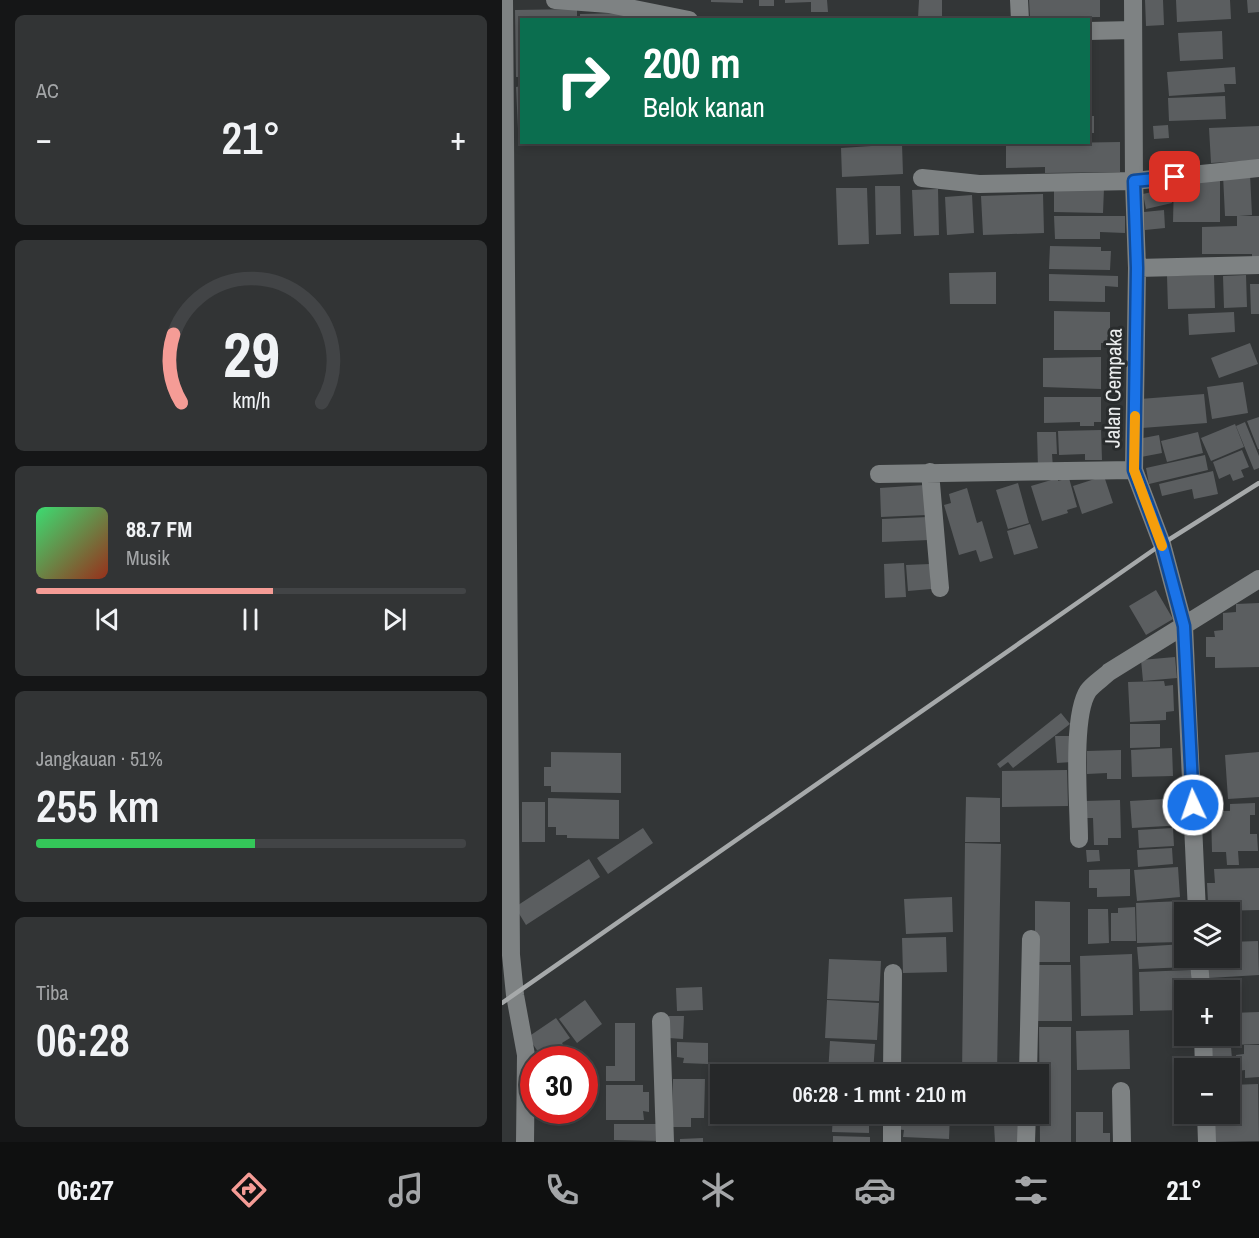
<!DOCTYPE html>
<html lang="id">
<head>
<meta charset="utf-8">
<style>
  :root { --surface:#262829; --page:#323435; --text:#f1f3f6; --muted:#a4a6a8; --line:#424446; --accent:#f59c96 }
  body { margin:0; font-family:"Archivo Narrow",sans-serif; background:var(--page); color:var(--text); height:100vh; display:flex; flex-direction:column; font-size:22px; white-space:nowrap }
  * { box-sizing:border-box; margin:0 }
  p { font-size:20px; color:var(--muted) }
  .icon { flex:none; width:33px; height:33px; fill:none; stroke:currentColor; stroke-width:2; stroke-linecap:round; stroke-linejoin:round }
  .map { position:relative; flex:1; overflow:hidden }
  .side { display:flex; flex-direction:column; gap:15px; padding:15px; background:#151617; width:502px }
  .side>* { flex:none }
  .top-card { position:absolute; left:18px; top:18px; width:570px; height:126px; border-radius:0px; box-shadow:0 3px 9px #0003,0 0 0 2px var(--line); background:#0b6e4f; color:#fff; overflow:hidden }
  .controls { position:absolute; left:672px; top:902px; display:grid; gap:12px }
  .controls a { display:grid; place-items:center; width:66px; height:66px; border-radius:0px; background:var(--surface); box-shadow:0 3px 9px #0003,0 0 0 2px var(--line); font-size:30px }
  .speed { position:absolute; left:18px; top:1046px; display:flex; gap:12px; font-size:30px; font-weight:700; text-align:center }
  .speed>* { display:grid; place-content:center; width:78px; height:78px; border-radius:50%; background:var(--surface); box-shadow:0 3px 9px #0003,0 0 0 2px var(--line); line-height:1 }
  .speed .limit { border:9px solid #d22; background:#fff; color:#111 }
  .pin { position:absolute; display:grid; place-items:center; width:51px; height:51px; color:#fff; margin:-26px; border-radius:12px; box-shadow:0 3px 9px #0006 }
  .me { position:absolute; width:66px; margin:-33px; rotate:357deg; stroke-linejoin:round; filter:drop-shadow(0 0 4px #0008) }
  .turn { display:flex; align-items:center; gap:21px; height:126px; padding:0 24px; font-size:27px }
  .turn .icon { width:78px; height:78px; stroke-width:2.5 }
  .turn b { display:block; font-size:42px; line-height:51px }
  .big { font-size:45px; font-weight:600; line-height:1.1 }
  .side .card { flex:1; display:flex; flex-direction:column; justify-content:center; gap:9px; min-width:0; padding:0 21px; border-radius:9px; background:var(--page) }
  .side .dial { align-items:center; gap:0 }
  .dial svg { height:156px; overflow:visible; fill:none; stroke:var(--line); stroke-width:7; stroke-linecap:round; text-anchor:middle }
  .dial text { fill:var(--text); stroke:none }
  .song { display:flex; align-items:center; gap:18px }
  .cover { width:72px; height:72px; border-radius:9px; background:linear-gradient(135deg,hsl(140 70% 55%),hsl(10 70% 35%)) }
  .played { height:6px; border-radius:3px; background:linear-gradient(90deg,var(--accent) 55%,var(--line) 55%) }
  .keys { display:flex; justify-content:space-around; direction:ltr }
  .heat { display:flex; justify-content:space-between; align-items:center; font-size:33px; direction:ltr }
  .charge { height:9px; border-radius:4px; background:linear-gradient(90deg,#34c759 51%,var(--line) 0) }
  .trip { position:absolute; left:208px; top:1064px; width:339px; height:60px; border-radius:0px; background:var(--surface); box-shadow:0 3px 9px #0003,0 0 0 2px var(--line); font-weight:600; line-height:60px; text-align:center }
  .menu { display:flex; height:96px; justify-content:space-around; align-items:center; background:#0f1010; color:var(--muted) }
  .menu .icon { width:42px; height:42px }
  .menu .on { color:var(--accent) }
  .menu b { font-size:27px; color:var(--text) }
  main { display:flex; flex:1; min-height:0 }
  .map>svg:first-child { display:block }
</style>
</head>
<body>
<main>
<section class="side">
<div class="card"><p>AC</p>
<div class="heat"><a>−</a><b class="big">21°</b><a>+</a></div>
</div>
<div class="card dial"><svg viewBox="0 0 100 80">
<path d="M14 69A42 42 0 1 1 86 69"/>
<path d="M14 69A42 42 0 0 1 10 34" stroke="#f59c96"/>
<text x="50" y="56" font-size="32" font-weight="700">29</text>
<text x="50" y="72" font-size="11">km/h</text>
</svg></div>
<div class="card">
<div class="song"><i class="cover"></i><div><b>88.7 FM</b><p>Musik</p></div></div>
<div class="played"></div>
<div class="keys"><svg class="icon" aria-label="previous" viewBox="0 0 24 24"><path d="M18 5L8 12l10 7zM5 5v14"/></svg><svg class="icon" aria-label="pause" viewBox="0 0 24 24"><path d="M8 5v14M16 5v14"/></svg><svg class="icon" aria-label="next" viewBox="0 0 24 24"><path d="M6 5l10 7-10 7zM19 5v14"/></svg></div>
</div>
<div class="card"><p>Jangkauan · 51%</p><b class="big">255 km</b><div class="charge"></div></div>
<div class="card"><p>Tiba</p><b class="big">06:28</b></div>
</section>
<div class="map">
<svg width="757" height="1142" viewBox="0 0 757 1142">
  <rect width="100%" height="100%" fill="#333637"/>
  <path fill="#5b5e60" d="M209,0H241V3L209,2Z
    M257,0H272V6H257Z
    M283,0H325L326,12H309V2L283,3Z
    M417,0H440V18H416Z
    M527,0H598V17L528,18Z
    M643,0H661L662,25L644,26Z
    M674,0H728L729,19L675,22Z
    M745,0H757V12L746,13Z
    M75,9V20H20V77H14L13,10Z
    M123,13V20H78V14Z
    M720,31L721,59L678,61L676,33Z
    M733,67L734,84H722L723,92L667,96L665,72Z
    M20,86V129H16L14,87Z
    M723,96L724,119L667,121L666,98Z
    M586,116H592V133H586Z
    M666,125L667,138L652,139L651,126Z
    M757,126V160L709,163L707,128Z
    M411,142H428V144L411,145Z
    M618,142V172L543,173V167L504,168V144Z
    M400,144L401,174L340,177L339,148Z
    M748,174L750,215L737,216H757V260L750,261V254H700V227L735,226V216H723L721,175Z
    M672,180H718V222H671Z
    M373,186H398L399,234L374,235Z
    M552,187L602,188L601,213L552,212Z
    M334,188H365L367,244L336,245Z
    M667,188L670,203L644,209L641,194Z
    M436,189L437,235L412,236L410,190Z
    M541,194L542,233L481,235L479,196Z
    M470,195L472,233L445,235L443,197Z
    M662,210L663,228L643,230L642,212Z
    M552,216H623V233L598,232V239H553Z
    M548,246L599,247V251H609L608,270L547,269Z
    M494,272V304H448L447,273Z
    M547,274L616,276V287L603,286V302L547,301Z
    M712,275L713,308L666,309L665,276Z
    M744,275L745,307L722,308L721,276Z
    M748,284H757V314H749Z
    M552,311L608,312V343H599V350H552Z
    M732,312L733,332L687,335L686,314Z
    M748,343L756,364L717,378L709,358Z
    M599,357V389L541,387V358Z
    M741,382L746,413L710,419L705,387Z
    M702,394L705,423L640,428L638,399Z
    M542,397H599V422H592V426H578V422L542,423Z
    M757,417V449H756L745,421Z
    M743,422L757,456V468L752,470L734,426Z
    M733,424L742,447L709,461L699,438Z
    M599,430L600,460H583V454L557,455L556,431Z
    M535,432H554L555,454H550L551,468L536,469Z
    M696,432L701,453L665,462L659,441Z
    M657,435L660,453L639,457L636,439Z
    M740,450L747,467L739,470L742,477L731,481L728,474L717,479L711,462Z
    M703,455L706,470L647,484L644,468Z
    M711,471L716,494L692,499L690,489L660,496L657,484Z
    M602,476L611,503L580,514L571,486Z
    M556,478V481L567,478L575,507L565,510L566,513L540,521L529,486Z
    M516,483L527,523L506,529L494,490Z
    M423,485L425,515L379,517L378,488Z
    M465,488L475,523L480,521L491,558L478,562L474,550L457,555L442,505L449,503L447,494Z
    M426,517L427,540L380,542V519Z
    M528,524L536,548L512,555L505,531Z
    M402,563L404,597L383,598L382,564Z
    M428,564L429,589L406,591L404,565Z
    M654,590L671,619L644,635L627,606Z
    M757,603V667L713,668V657H704V637H713L712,631L721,630V613L734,612V604Z
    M673,657L675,678L641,681L639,660Z
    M662,681L663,686L671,685L672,711L664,712V720L628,722L626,682Z
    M559,713L568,724L511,768L506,762L498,768L495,764Z
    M628,724H658V747L628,748Z
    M553,736H569L570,762L555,763Z
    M670,748L671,776L630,777L629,750Z
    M619,750V779H605V773L585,774V751Z
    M49,752L119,753V793L49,792V786H42V767H49Z
    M757,752V797L726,799L723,755Z
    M565,770L566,806L500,807V771Z
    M464,797L498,798V842H463Z
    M46,798L117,800V839L65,838V835H54V827H46Z
    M680,798L682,825L630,828L628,801Z
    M618,800L619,838H606V845H592L591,818H584L583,801Z
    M20,802H43V842H20Z
    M753,803V815H748V834H755L756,851H736L737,865H725L724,852H710L709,811H728V804Z
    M141,828L151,843L106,874L95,858Z
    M671,828L672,846L637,848L636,830Z
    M463,843L499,844L495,1074H460Z
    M670,848L671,864L636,867L635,850Z
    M584,850H597L598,861L585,862Z
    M87,859L98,877L24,925L13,907Z
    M676,867L678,897L635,901L632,870Z
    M757,868V910L713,911V902H706L705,883H713L712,869Z
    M628,869V896L595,897V888H587V870Z
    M450,897L451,932L404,934L402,899Z
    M533,901L568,902V962H533Z
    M680,901L681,942L635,943L634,903Z
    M633,907L634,941H609V913H616V908Z
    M586,909H606L607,943L586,944Z
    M444,937L445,972L401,973L400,938Z
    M756,941L757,975L707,978L706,957H728V942Z
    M682,944V957H686L687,967L637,969L635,947Z
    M630,954L631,1015L579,1016L578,956Z
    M327,959L379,961L377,1001L325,999Z
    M532,965H569L570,1021H532Z
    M689,970V990H682V1010L638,1011L637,972Z
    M200,987L201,1010L175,1011L174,988Z
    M83,1000L100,1024L75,1043L57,1019Z
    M325,1000L377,1003L375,1040L323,1038Z
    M757,1012V1044L730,1045L729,1013Z
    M167,1016H182L181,1039L167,1038Z
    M54,1018L68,1038L60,1043L66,1052L57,1059H41L26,1037Z
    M113,1023H133V1081H104V1066H113Z
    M537,1027H569V1142H538Z
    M627,1030L628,1069L575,1070L574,1031Z
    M709,1035H728L730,1059L710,1060Z
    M328,1041L373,1044L371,1074H326Z
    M175,1042L206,1043V1064L181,1063L182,1058L175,1057Z
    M742,1045H757V1077L743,1078V1070L735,1071L734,1055L742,1054Z
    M171,1079H203L202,1118H189V1127H170Z
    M756,1084L757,1141L711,1142L710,1113H728L729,1111L728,1085Z
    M104,1085H141V1092H147V1112L141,1111L142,1120H104Z
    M574,1112H601V1133H608V1142H574Z
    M331,1113H371L370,1124H367V1133L330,1132Z
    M393,1113H448L447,1139L401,1137L402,1130L393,1129Z
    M112,1124H159V1141L112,1140Z
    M520,1124L521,1142H493L492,1125Z
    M331,1136L368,1137V1142H331Z
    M201,1138V1142H178V1139Z"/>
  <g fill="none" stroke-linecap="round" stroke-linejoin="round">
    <path stroke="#7e8283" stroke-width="18" d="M2,0L9,955L13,995L24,1055L23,1142
      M53,0L107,4L187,20
      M517,0L518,20
      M631,0L632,181L635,268L632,470L660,544L682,626L695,912
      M586,31L631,30
      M420,178L477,184L632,181L757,168
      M635,268L757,265
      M428,472L438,588
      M377,474L632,470
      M577,839C577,806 569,717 586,691C591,684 601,678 607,672L757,579
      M697,957L699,990
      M159,1021L163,1142
      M701,1035L702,1068
      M390,1074L391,973
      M526,1074L529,939
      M619,1091L620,1142
      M704,1113L705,1142
      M390,1142V1113
      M524,1142L525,1113"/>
    <path stroke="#a6a9aa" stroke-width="4.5" d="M0,1003L660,544L757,483"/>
  </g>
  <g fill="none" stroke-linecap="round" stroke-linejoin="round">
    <defs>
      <path id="route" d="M673,177L632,181L635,268L632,470L660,544L682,626L691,805"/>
    </defs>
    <use href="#route" stroke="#114b97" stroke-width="15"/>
    <use href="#route" stroke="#1a73e8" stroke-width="10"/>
    <path stroke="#f59e0b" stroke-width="10" d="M633,416L632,470L660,546"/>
  </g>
  <g text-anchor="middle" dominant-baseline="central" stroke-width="6" stroke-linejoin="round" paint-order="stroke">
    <g font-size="21" fill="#ebedee" stroke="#292c2d">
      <text transform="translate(611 388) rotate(-89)">Jalan Cempaka</text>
    </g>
  </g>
</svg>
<div class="controls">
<a><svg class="icon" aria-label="layers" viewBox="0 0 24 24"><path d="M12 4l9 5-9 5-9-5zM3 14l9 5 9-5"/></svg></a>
<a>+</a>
<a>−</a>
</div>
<div class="speed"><div class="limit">30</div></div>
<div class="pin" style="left:673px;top:177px;background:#d93025"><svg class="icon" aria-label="arrive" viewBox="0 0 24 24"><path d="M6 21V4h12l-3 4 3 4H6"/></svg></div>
<svg class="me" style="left:691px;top:805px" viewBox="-20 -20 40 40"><circle r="17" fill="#1a73e8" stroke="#fff" stroke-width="3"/><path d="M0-11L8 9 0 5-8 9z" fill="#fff"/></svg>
<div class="trip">06:28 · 1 mnt · 210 m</div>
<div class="top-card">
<div class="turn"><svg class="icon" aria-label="right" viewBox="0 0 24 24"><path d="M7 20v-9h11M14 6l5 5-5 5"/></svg><div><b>200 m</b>Belok kanan</div></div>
</div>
</div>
</main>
<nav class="menu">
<b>06:27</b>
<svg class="icon on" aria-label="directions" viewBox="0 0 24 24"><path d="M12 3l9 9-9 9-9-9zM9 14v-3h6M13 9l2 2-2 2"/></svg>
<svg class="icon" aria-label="music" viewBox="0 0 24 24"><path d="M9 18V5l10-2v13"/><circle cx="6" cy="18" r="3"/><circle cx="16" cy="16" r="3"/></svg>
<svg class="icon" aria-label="phone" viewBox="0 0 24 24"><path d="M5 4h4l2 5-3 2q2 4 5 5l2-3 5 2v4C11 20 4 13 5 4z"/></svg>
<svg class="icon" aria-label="climate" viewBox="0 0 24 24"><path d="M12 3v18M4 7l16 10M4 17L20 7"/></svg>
<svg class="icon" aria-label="car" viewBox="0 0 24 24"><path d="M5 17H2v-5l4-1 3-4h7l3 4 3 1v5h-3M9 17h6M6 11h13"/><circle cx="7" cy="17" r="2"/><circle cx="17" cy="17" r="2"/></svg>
<svg class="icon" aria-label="filters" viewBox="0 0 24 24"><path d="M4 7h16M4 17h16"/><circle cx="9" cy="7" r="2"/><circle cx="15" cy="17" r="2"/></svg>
<b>21°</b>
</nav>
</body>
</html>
